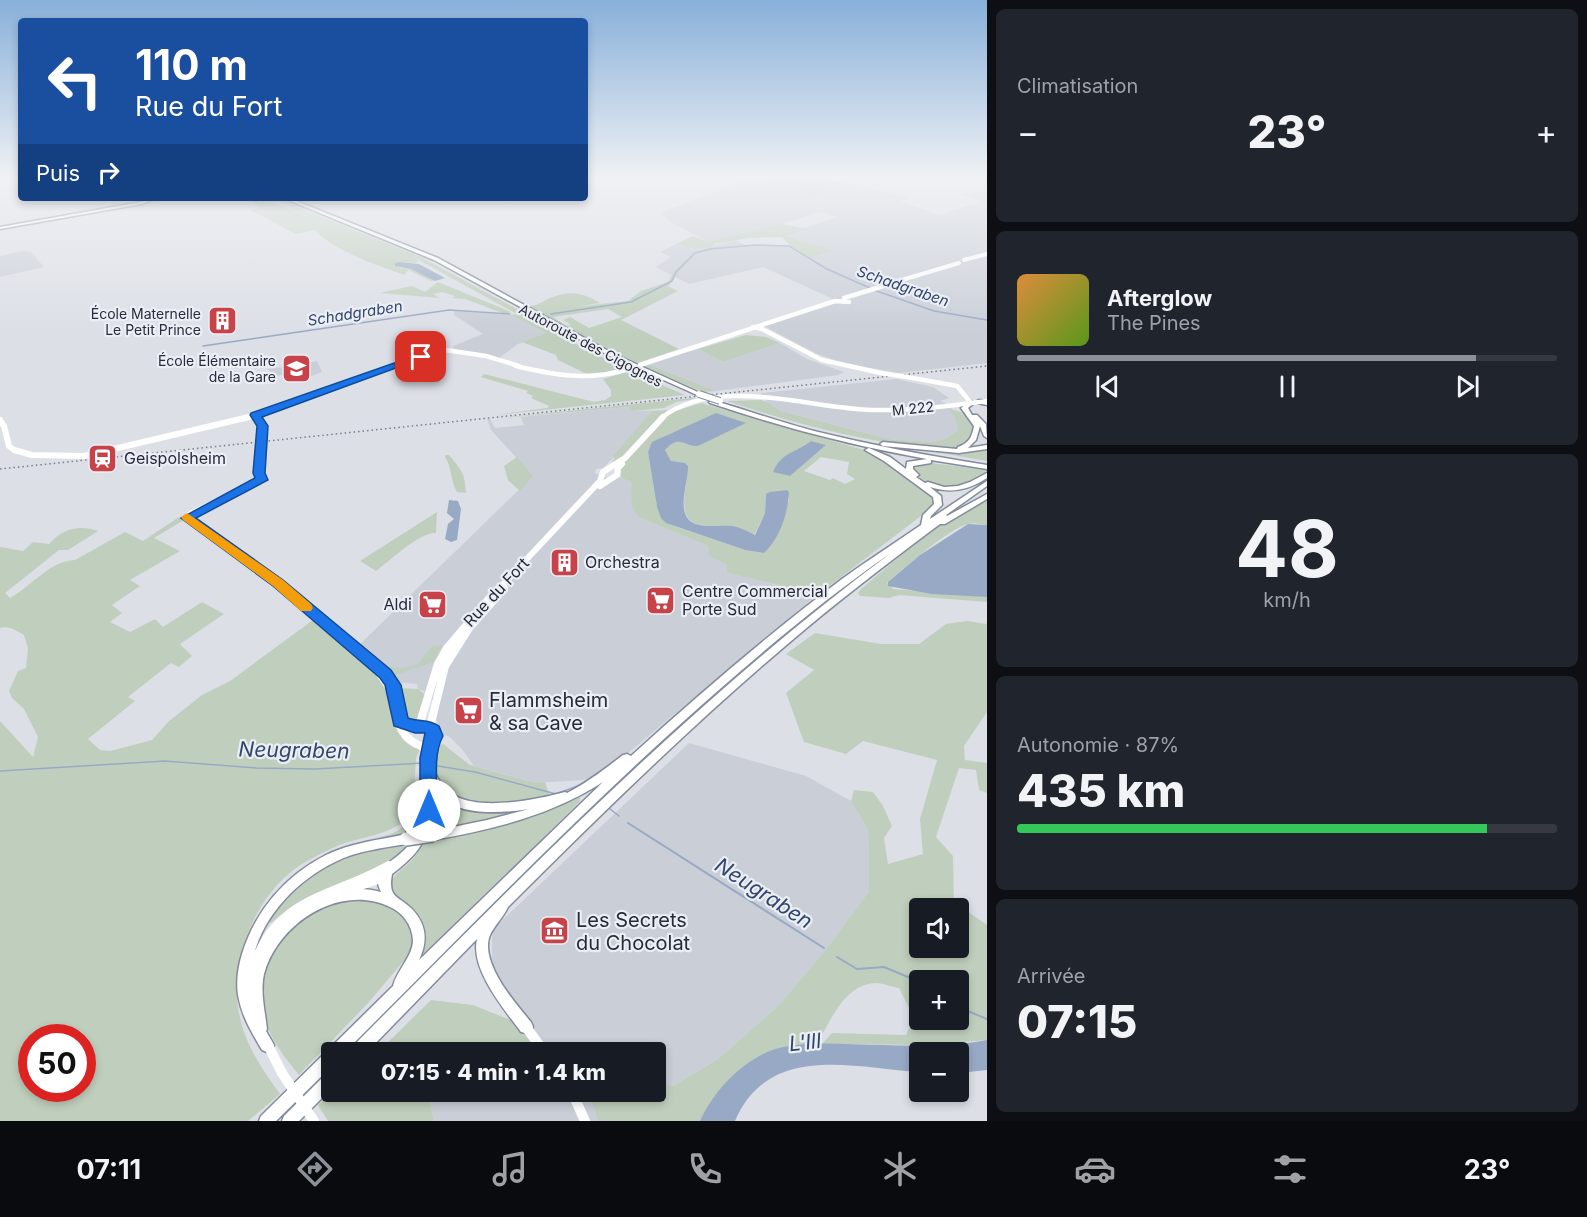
<!DOCTYPE html>
<html lang="fr">
<head>
<meta charset="utf-8">
<style>
  :root { --surface:#171b24; --page:#20242c; --text:#f1f3f6; --muted:#9ea1a6; --line:#363941; --accent:#8c9099 }
  body { margin:0; font-family:Inter,sans-serif; background:var(--page); color:var(--text); height:100vh; display:flex; flex-direction:column; font-size:22px; white-space:nowrap }
  * { box-sizing:border-box; margin:0 }
  p { font-size:20px; color:var(--muted) }
  .icon { flex:none; width:33px; height:33px; fill:none; stroke:currentColor; stroke-width:2; stroke-linecap:round; stroke-linejoin:round }
  .map { position:relative; flex:1; overflow:hidden }
  .side { display:flex; flex-direction:column; gap:9px; padding:9px; background:#0d0f14; width:600px }
  .side>* { flex:none }
  .top-card { position:absolute; left:18px; top:18px; width:570px; height:183px; border-radius:6px; box-shadow:0 3px 9px #0003; background:#1a4fa0; color:#fff; overflow:hidden }
  .controls { position:absolute; left:909px; top:898px; display:grid; gap:12px }
  .controls a { display:grid; place-items:center; width:60px; height:60px; border-radius:6px; background:var(--surface); box-shadow:0 3px 9px #0003; font-size:30px }
  .speed { position:absolute; left:18px; top:1024px; display:flex; gap:12px; font-size:30px; font-weight:700; text-align:center }
  .speed>* { display:grid; place-content:center; width:78px; height:78px; border-radius:50%; background:var(--surface); box-shadow:0 3px 9px #0003; line-height:1 }
  .speed .limit { border:9px solid #d22; background:#fff; color:#111 }
  .pin { position:absolute; display:grid; place-items:center; width:51px; height:51px; color:#fff; margin:-26px; border-radius:12px; box-shadow:0 3px 9px #0006 }
  .me { position:absolute; width:66px; margin:-33px; rotate:0deg; stroke-linejoin:round; filter:drop-shadow(0 0 4px #0008) }
  .turn { display:flex; align-items:center; gap:21px; height:126px; padding:0 18px; font-size:27px }
  .turn .icon { width:78px; height:78px; stroke-width:2.5 }
  .turn b { display:block; font-size:42px; line-height:51px }
  .then { display:flex; align-items:center; height:57px; padding:0 18px; background:#0003; gap:12px; font-size:22px }
  .big { font-size:45px; font-weight:800; line-height:1.1 }
  .side .widget { flex:1; display:flex; flex-direction:column; justify-content:center; gap:9px; min-width:0; padding:0 21px; border-radius:9px; background:var(--page) }
  .side .dial { align-items:center; gap:0 }
  .dial b { font-size:78px; line-height:1 }
  .song { display:flex; align-items:center; gap:18px }
  .cover { width:72px; height:72px; border-radius:9px; background:linear-gradient(135deg,hsl(30 70% 55%),hsl(90 70% 35%)) }
  .played { height:6px; border-radius:3px; background:linear-gradient(90deg,var(--accent) 85%,var(--line) 85%) }
  .keys { display:flex; justify-content:space-around; direction:ltr }
  .heat { display:flex; justify-content:space-between; align-items:center; font-size:33px; direction:ltr }
  .charge { height:9px; border-radius:4px; background:linear-gradient(90deg,#34c759 87%,var(--line) 0) }
  .trip { position:absolute; left:321px; top:1042px; width:345px; height:60px; border-radius:6px; background:var(--surface); box-shadow:0 3px 9px #0003; font-weight:800; line-height:60px; text-align:center }
  .dock { display:flex; height:96px; justify-content:space-around; align-items:center; background:#090b0e; color:var(--muted) }
  .dock .icon { width:42px; height:42px }
  .dock .active { color:var(--accent) }
  .dock b { font-size:27px; color:var(--text) }
  main { display:flex; flex:1; min-height:0 }
  .map>svg:first-child { display:block }
</style>
</head>
<body>
<main>
<div class="map">
<svg width="987" height="1121" viewBox="0 0 987 1121">
  <rect width="100%" height="100%" fill="#dcdfe6"/>
  <path fill="#caced7" d="M753,178L816,196L845,183L911,198L899,201L939,215L981,202L960,194L987,191V363L898,373L843,363L817,354L760,324L832,300L831,298L763,267L689,284L656,267L671,257L660,252L676,244L696,249L736,240L748,246H791L811,258L831,252L785,235L837,217L820,212L759,231L708,242L673,223L660,213Z
    M23,251L31,252L44,267L0,277V256Z
    M454,311L510,315L546,333L518,344L499,358L454,350L453,346L483,334L454,315Z
    M780,343L807,359L844,372L838,375L716,391L648,364L698,349L723,362Z
    M306,360L308,363L317,361L322,372L304,379L294,373L275,376L267,369L283,367L282,363Z
    M896,379L933,387L949,398L940,401L947,404L953,410H950L954,415L958,430L947,438L934,442L888,439L781,411L767,402L761,393Z
    M628,407L632,411L665,410L652,411L614,457L603,468L596,469L595,473L610,479L621,477L631,483L638,517L708,546L710,556L727,565L726,571L806,593L804,599L811,600L597,779L536,783L474,766L461,748L450,737L440,733L436,718L439,702L427,699L424,691L418,689L417,684L394,682L356,648L533,476L491,430L487,419H490L495,428L524,425L521,417Z
    M689,743L806,776L851,801L868,830L869,891L827,948L780,1004L718,1059L673,1086L656,1082V1053H546L492,975V930Z
    M562,1092H596L589,1095L598,1121H434L428,1093L562,1102Z"/>
  <path fill="#c0cfbd" fill-rule="evenodd" d="M748,177H818L845,183L816,196Z
    M250,198H262L333,226L293,210L289,205L272,198H275L421,257L552,328L551,331L623,368L591,376L558,360L556,355L522,342L546,333L510,315L517,314L415,258L418,261L416,263L400,262L398,267L411,269L438,280L431,281L408,270L405,275C381,267 332,250 315,230L296,234L250,210L259,208Z
    M781,224L807,229L786,236L833,251L811,258L791,246L782,237L749,238L713,244L716,246L696,249L676,244L693,236L708,242Z
    M686,260L691,261C687,264 682,266 679,270C675,276 674,281 668,286L678,291L621,320L679,349L641,362L635,363L528,306C538,306 541,302 550,298C569,291 580,291 600,303L574,307L628,301L641,291L668,282L675,270ZM608,309L622,317L589,328L570,317L563,320L571,325L567,326L553,317Z
    M438,282L511,312L505,314L465,299L452,298L455,296L442,292L433,294L440,298L380,293L412,286L425,292Z
    M746,335L766,337L780,343L723,362L698,349Z
    M648,364L716,391L703,392L642,366Z
    M630,371L685,395L495,415L547,408L549,406L531,398L533,396L526,393L528,391L481,377L484,374L594,402L605,400L611,396V390L603,379Z
    M691,398L695,399L676,402L664,408L632,411L628,407L502,418Z
    M761,400L767,402L781,411L888,439L934,442L947,438L958,430L954,415L949,409C963,411 967,416 975,426C974,436 969,444 960,447C948,450 935,448 923,447C857,441 790,422 727,401Z
    M701,403L864,450L877,455L933,495L934,506L811,600L804,599L806,592L726,572L727,565L709,556L708,546L638,517L632,506L631,483L621,477V469L626,461L666,418L673,412ZM745,423L698,446C682,446 680,434 665,450L671,461L687,465C690,485 673,515 698,525L754,535L765,513L766,494L787,490L789,501L764,553L745,550L674,526L657,507L648,452C665,423 715,426 745,423ZM811,441L826,445L790,476L773,471C787,449 794,456 811,441ZM821,457L849,462L847,474L855,479L845,484L833,478L830,480L804,471Z
    M669,410L624,457L617,462H612L615,458L612,457L652,411Z
    M912,448L956,452L987,448V461Z
    M446,455H449C461,470 465,472 466,493L457,492C450,480 452,467 445,457Z
    M517,457L533,476L520,491L508,480L504,466Z
    M923,462L987,470V473C960,489 937,497 913,470L914,465Z
    M987,500V525C981,524 974,522 968,524C949,528 903,569 887,583L894,589L987,597V602L899,595L889,598L860,596L858,593L861,589C892,563 950,512 987,500Z
    M437,512L436,533C419,532 390,561 376,571L360,561Z
    M179,517L184,520L154,538L180,551L130,580L140,586L112,605L122,613L110,622L130,632L155,619L163,627L202,602L224,614L180,644L192,656L179,667L171,663L128,697L135,701L88,739L100,750L110,751L152,740L169,721L202,695L230,681L313,620L317,623L319,622C339,639 376,664 385,688C393,708 393,745 420,749L416,758L413,809C402,835 360,836 337,846C318,855 298,864 283,879C247,914 228,974 241,1022C248,1049 264,1072 280,1094L248,1121H0V721L33,757L38,737L24,709L12,698L9,691L18,671L26,668L28,648L24,635C17,631 8,625 0,628V547L23,551L33,542L49,544C61,529 80,524 98,531L68,550H59L5,593L10,598C32,586 49,561 75,560L125,532L143,541ZM32,1038H82V1089H32Z
    M967,621L987,624V712L964,746L965,760L987,763V793L979,790L976,770L959,768L936,837L953,856L954,902L987,925V1040L927,1045L822,1044L832,1033L906,1035L914,1018L899,988C892,987 883,983 876,983C844,984 831,1021 816,1045C804,1046 790,1046 778,1049C745,1058 714,1090 700,1121H598L589,1095L596,1092H656V1082L673,1086L718,1059L780,1004L827,948L869,891L868,830L851,801L854,790L873,792L883,806L892,826L884,838L888,864L923,854L920,819L937,760L863,741L846,754L804,742L786,693L814,670L786,654L815,633L881,644H919L946,624ZM920,909H958V948H920ZM920,981H958V1020H920Z
    M443,645L434,662L390,677L369,658L373,656C393,671 395,670 418,664L432,646Z
    M396,688L418,689L427,696L418,722L414,724L402,722Z
    M443,744L470,765L536,783L545,782L550,797C520,803 452,814 437,776C434,767 436,757 435,748Z
    M424,757C424,782 424,813 411,834L368,843L276,893C292,868 327,852 356,843C377,836 403,837 415,813C423,798 420,776 421,759Z
    M436,795L444,800L536,806L526,813L434,830Z
    M576,797H580V801L419,962C429,927 421,914 392,894C388,876 399,873 410,862C416,856 420,848 425,841C477,831 530,825 576,797Z
    M408,842C393,872 341,882 312,895C296,902 284,912 271,923L266,920C282,900 300,878 323,865C348,851 380,847 408,842Z
    M363,900L386,902L398,910L412,930V951L369,1002L299,1075C284,1057 267,1035 263,1011C255,974 276,931 309,913C326,905 345,903 363,900Z
    M431,1000L473,1005L513,1021L530,1029L546,1053H377Z
    M333,1092H562V1102L428,1093L434,1121H328L318,1105Z"/>
  <path fill="#98a9c5" d="M400,262L419,264L445,278L435,281L411,269L395,266V263Z
    M716,413L746,423L698,446C682,446 680,434 665,450L671,461L685,463L688,466C688,480 682,496 684,509C688,533 716,524 732,526C740,527 748,532 755,535L765,513L766,494L770,492L787,490L789,492C788,513 780,538 764,553L745,550L666,523L661,518L657,507L648,452L652,442Z
    M811,441L826,445L790,476L773,472C781,452 796,453 811,441Z
    M449,500L458,501L461,509L457,540L451,542L445,539L448,524L454,519L447,513Z
    M968,524L987,525V597L932,594L888,586V582L920,555Z
    M987,1040V1070L959,1073L958,1053H920L919,1072C854,1068 769,1042 735,1121H700C714,1090 745,1057 779,1048C812,1040 848,1045 881,1045C916,1046 952,1047 987,1040Z"/>
  <g fill="none" stroke-linecap="round" stroke-linejoin="round">
    <path stroke="#98a9c5" stroke-width="1.5" d="M874,290L934,311L987,320
      M551,314L631,302L672,281L676,272L695,253L710,249L755,245L789,246L827,269L870,288
      M203,346L449,310L510,314
      M432,765L475,772L556,794L580,785
      M0,771L165,761L256,768L315,769L424,763
      M610,809L619,816"/>
    <path stroke="#98a9c5" stroke-width="2" d="M628,823L824,948
      M837,957L857,969L884,967L920,982
      M958,1007L987,1019"/>
    <path stroke="#b8bbc4" stroke-width="4.5" stroke-dasharray="4.5 2" stroke-linecap="butt" d="M625,370L640,365"/>
    <defs>
      <path id="highway" d="M151,198H157L142,204L0,229V227L141,202Z
        M283,198H289L438,258L614,354L702,394L699,396L697,395L610,356L434,260Z
        M712,400C746,410 780,422 814,431C871,445 929,456 987,465V469L931,460V463L913,466V469L919,475L916,477L925,483L928,482L944,487L958,486L970,482L987,473V478C969,490 951,494 930,487L941,496L942,505L931,516L930,519L987,481V486L946,515L947,516L987,494V499L945,524H940C889,562 838,601 790,642C691,726 599,816 508,907C503,918 494,926 490,935C479,962 515,1003 531,1022L533,1027L531,1032L526,1033L521,1032C504,1009 470,969 477,939L366,1053H349L351,1048C523,875 694,699 891,553C830,595 775,641 720,689C588,804 467,930 344,1053H332V1066L276,1121H259L261,1116L393,986C397,970 413,956 413,940C412,925 403,913 390,907C340,883 278,923 264,974C260,992 265,1011 267,1029L266,1031L274,1045L272,1050L267,1052L262,1050C251,1031 242,1017 238,995C236,982 238,967 242,954C255,911 285,876 326,855C350,843 379,840 406,834L410,836L412,839L410,842L406,844C383,848 356,851 335,862C292,883 253,926 251,975C256,960 262,946 272,933C296,902 343,881 381,892C368,867 400,860 410,843C415,834 414,824 417,815L421,814L425,815C434,840 409,861 392,874C388,898 397,895 411,908C427,924 428,941 419,960L603,782C550,816 494,829 433,840L429,838L427,835L429,832L487,820L529,809C504,813 464,816 442,799C433,792 428,782 424,772L425,769L429,768L433,769C438,779 443,789 453,795C481,811 535,800 565,792L567,793C588,782 605,769 623,755L627,754L631,756C699,694 769,634 842,579C868,560 895,543 921,525L923,515L934,504L933,497L884,461L865,450L869,448L871,449L890,457L906,469L907,462L927,459C853,446 781,427 710,403L709,402Z
        M979,400L987,401V405L977,403V401Z
        M971,401L974,403L968,408L972,415H977L986,424L987,438L984,436L980,426L976,440L968,448L987,445V449L959,453L883,446L880,444L883,442L957,449L958,447C969,443 972,437 974,426L961,408Z
        M332,1071V1088L299,1121H282L284,1116L327,1073Z"/>
    </defs>
    <use href="#highway" stroke="#848b9c" stroke-width="3"/>
    <path stroke="#fff" stroke-width="4" d="M964,260L987,254
      M895,282L959,263"/>
    <path stroke="#fff" stroke-width="4.5" d="M844,298L900,281
      M835,301L849,302
      M753,327L762,329L822,360L881,373
      M640,365L835,301
      M516,366C554,375 587,381 625,370
      M913,378L957,386L971,403
      M255,415L257,418
      M245,418L409,360L446,350L486,356L519,366
      M661,418C718,375 807,408 872,410C911,411 949,406 987,401"/>
    <path stroke="#fff" stroke-width="6" d="M256,417L263,426L259,473L262,479L258,482
      M0,420L4,426L9,446L14,450L32,455L84,456L249,417
      M258,482L190,514L187,518L292,595
      M600,486L617,475L618,468L622,464
      M493,595L600,481L603,472L625,458L663,417
      M499,595L505,588"/>
    <path stroke="#fff" stroke-width="8" d="M290,593C318,617 371,655 388,686C400,710 391,735 423,747L429,758
      M385,674L394,689L399,720L415,727
      M419,726L438,664L447,648L494,593
      M420,821L426,794
      M428,824V759L435,736L431,723L445,666L469,628L500,593"/>
    <path stroke="#fff" stroke-width="10" d="M424,836L428,822
      M340,892L386,876
      M251,978C269,899 330,899 389,866
      M526,1027L545,1053
      M267,1043L282,1073
      M572,1092L585,1121"/>
    <use href="#highway" fill="#fff" fill-rule="evenodd"/>
    <path stroke="#767d8f" stroke-width="1.5" stroke-dasharray="1.5 3" stroke-linecap="butt" d="M0,469L987,366"/>
    <defs>
      <path id="highway-bridge-far1" d="M699,394L720,401"/>
      <path id="highway-bridge" d="M406,839L433,835"/>
    </defs>
    <use href="#highway-bridge-far1" stroke="#848b9c" stroke-width="8" stroke-linecap="butt"/>
    <use href="#highway-bridge" stroke="#848b9c" stroke-width="16" stroke-linecap="butt"/>
    <path stroke="#fff" stroke-width="4.5" d="M881,373L913,378"/>
    <path stroke="#fff" stroke-width="10" d="M282,1073L314,1121"/>
    <use href="#highway-bridge-far1" stroke="#fff" stroke-width="6"/>
    <use href="#highway-bridge" stroke="#fff" stroke-width="13"/>
  </g>
  <linearGradient id="sky" x2="0" y2="1"><stop stop-color="#88b0da"/><stop offset="0.53" stop-color="#eff1f4"/><stop offset="1" stop-color="#eff1f4" stop-opacity="0"/></linearGradient>
  <rect width="987" height="334" fill="url(#sky)"/>
  <path fill="#1a73e8" stroke="#114b97" stroke-width="1.5" d="M417,355L426,357L262,417L268,426L265,473L268,480L196,518L283,580L391,670L401,685L408,718C419,722 429,719 439,726L443,736C432,756 438,788 438,810L435,815L429,817L423,815L420,810V758L425,733H415L394,726L385,685L380,678L273,586L181,518L255,478L253,473L257,426L250,415L251,413Z"/>
  <path fill="#f59e0b" d="M187,513L283,580L311,604L313,608L311,611H301L273,586L183,520L181,517Z"/>
  <defs>
    <symbol id="building-square" viewBox="-11 -11 22 22"><rect x="-9" y="-9" width="18" height="18" rx="4" fill="#c84349" stroke="#ebeef4"/><path d="M-4-6H4V6H1V3H-1V6H-4ZM-2.5-4.3h1.7v1.8h-1.7ZM.8-4.3h1.7v1.8H.8ZM-2.5-1h1.7V.8h-1.7ZM.8-1h1.7V.8H.8Z" fill="#fff"/></symbol>
    <symbol id="school-square" viewBox="-11 -11 22 22"><rect x="-9" y="-9" width="18" height="18" rx="4" fill="#c84349" stroke="#ebeef4"/><path d="M0-5L7-2L0 1L-7-2ZM-4 1L0 2.5L4 1V4Q0 6-4 4Z" fill="#fff"/></symbol>
    <symbol id="station-square" viewBox="-11 -11 22 22"><rect x="-9" y="-9" width="18" height="18" rx="4" fill="#c84349" stroke="#ebeef4"/><path d="M-3-6H3Q5-6 5-4V2Q5 4 3 4L4.5 6H3L1.5 4h-3L-3 6H-4.5L-3 4Q-5 4-5 2V-4Q-5-6-3-6ZM-3.5-4v3h7v-3ZM-3.5 1v1.5H-2V1ZM2 1v1.5H3.5V1Z" fill="#fff"/></symbol>
    <symbol id="supermarket-square" viewBox="-11 -11 22 22"><rect x="-9" y="-9" width="18" height="18" rx="4" fill="#c84349" stroke="#ebeef4"/><path d="M-6-5.5h2.5l.6 2H6L4.5 2H-2.5L-4.4-4H-6ZM-1.5 3.2a1.3 1.3 0 1 0 .1 0ZM3 3.2a1.3 1.3 0 1 0 .1 0Z" fill="#fff"/></symbol>
    <symbol id="museum-square" viewBox="-11 -11 22 22"><rect x="-9" y="-9" width="18" height="18" rx="4" fill="#c84349" stroke="#ebeef4"/><path d="M0-6L6-3V-2H-6V-3ZM-5-1h2V3h-2ZM-1-1h2V3h-2ZM3-1h2V3H3ZM-6 4H6V6H-6Z" fill="#fff"/></symbol>
  </defs>
  <g fill-rule="evenodd">
    <use href="#building-square" x="206" y="304" width="33" height="33"/>
    <use href="#school-square" x="280" y="352" width="33" height="33"/>
    <use href="#station-square" x="86" y="442" width="33" height="33"/>
    <use href="#building-square" x="548" y="546" width="33" height="33"/>
    <use href="#supermarket-square" x="644" y="584" width="33" height="33"/>
    <use href="#supermarket-square" x="416" y="588" width="33" height="33"/>
    <use href="#supermarket-square" x="452" y="694" width="33" height="33"/>
    <use href="#museum-square" x="538" y="914" width="33" height="33"/>
  </g>
  <g text-anchor="middle" dominant-baseline="central" stroke-width="4.5" stroke-linejoin="round" paint-order="stroke">
    <g font-size="14" fill="#262c3b" stroke="#ebeef4" text-anchor="end">
      <text x="201" y="313">École Maternelle<tspan x="201" dy="16">Le Petit Prince</tspan></text>
      <text x="276" y="360">École Élémentaire<tspan x="276" dy="16">de la Gare</tspan></text>
    </g>
    <g font-size="14" fill="#262c3b" stroke="#ebeef4">
      <text transform="translate(591 345) rotate(28)">Autoroute des Cigognes</text>
      <text transform="translate(913 408) rotate(-6)">M 222</text>
    </g>
    <g font-size="15" font-style="italic" fill="#32466d" stroke="#ebeef4">
      <text transform="translate(903 286) rotate(19)">Schadgraben</text>
      <text transform="translate(355 313) rotate(-9)">Schadgraben</text>
    </g>
    <g font-size="16" fill="#262c3b" stroke="#ebeef4" text-anchor="start">
      <text x="124" y="458">Geispolsheim</text>
      <text x="585" y="562">Orchestra</text>
      <text x="682" y="591">Centre Commercial<tspan x="682" dy="18">Porte Sud</tspan></text>
      <text x="412" y="604" text-anchor="end">Aldi</text>
    </g>
    <g font-size="16" fill="#262c3b" stroke="#ebeef4">
      <text transform="translate(496 592) rotate(-47)">Rue du Fort</text>
    </g>
    <g font-size="20" fill="#262c3b" stroke="#ebeef4" text-anchor="start">
      <text x="489" y="700">Flammsheim<tspan x="489" dy="23">&amp; sa Cave</tspan></text>
      <text x="576" y="920">Les Secrets<tspan x="576" dy="23">du Chocolat</tspan></text>
    </g>
    <g font-size="21" font-style="italic" fill="#32466d" stroke="#ebeef4">
      <text transform="translate(294 750) rotate(1)">Neugraben</text>
      <text transform="translate(764 893) rotate(33)">Neugraben</text>
      <text transform="translate(805 1042) rotate(-6)">L'Ill</text>
    </g>
  </g>
</svg>
<div class="controls">
<a><svg class="icon" aria-label="sound" viewBox="0 0 24 24"><path d="M4 9h4l5-4v14l-5-4H4zM17 9q2 3 0 6"/></svg></a>
<a>+</a>
<a>−</a>
</div>
<div class="speed"><div class="limit">50</div></div>
<div class="pin" style="left:421px;top:357px;background:#d93025"><svg class="icon" aria-label="arrive" viewBox="0 0 24 24"><path d="M6 21V4h12l-3 4 3 4H6"/></svg></div>
<svg class="me" style="left:429px;top:810px" viewBox="-20 -20 40 40"><circle r="19" fill="#fff"/><path d="M0-13L10 11 0 6-10 11z" fill="#1a73e8"/></svg>
<div class="trip">07:15 · 4 min · 1.4 km</div>
<div class="top-card">
<div class="turn"><svg class="icon" aria-label="left" viewBox="0 0 24 24"><path d="M17 20v-9H6M10 6l-5 5 5 5"/></svg><div><b>110 m</b>Rue du Fort</div></div>
<div class="then">Puis<svg class="icon" aria-label="right" viewBox="0 0 24 24"><path d="M7 20v-9h11M14 6l5 5-5 5"/></svg></div>
</div>
</div>
<section class="side">
<div class="widget"><p>Climatisation</p>
<div class="heat"><a>−</a><b class="big">23°</b><a>+</a></div>
</div>
<div class="widget">
<div class="song"><i class="cover"></i><div><b>Afterglow</b><p>The Pines</p></div></div>
<div class="played"></div>
<div class="keys"><svg class="icon" aria-label="previous" viewBox="0 0 24 24"><path d="M18 5L8 12l10 7zM5 5v14"/></svg><svg class="icon" aria-label="pause" viewBox="0 0 24 24"><path d="M8 5v14M16 5v14"/></svg><svg class="icon" aria-label="next" viewBox="0 0 24 24"><path d="M6 5l10 7-10 7zM19 5v14"/></svg></div>
</div>
<div class="widget dial"><b>48</b><p>km/h</p></div>
<div class="widget"><p>Autonomie · 87%</p><b class="big">435 km</b><div class="charge"></div></div>
<div class="widget"><p>Arrivée</p><b class="big">07:15</b></div>
</section>
</main>
<nav class="dock">
<b>07:11</b>
<svg class="icon active" aria-label="directions" viewBox="0 0 24 24"><path d="M12 3l9 9-9 9-9-9zM9 14v-3h6M13 9l2 2-2 2"/></svg>
<svg class="icon" aria-label="music" viewBox="0 0 24 24"><path d="M9 18V5l10-2v13"/><circle cx="6" cy="18" r="3"/><circle cx="16" cy="16" r="3"/></svg>
<svg class="icon" aria-label="phone" viewBox="0 0 24 24"><path d="M5 4h4l2 5-3 2q2 4 5 5l2-3 5 2v4C11 20 4 13 5 4z"/></svg>
<svg class="icon" aria-label="climate" viewBox="0 0 24 24"><path d="M12 3v18M4 7l16 10M4 17L20 7"/></svg>
<svg class="icon" aria-label="car" viewBox="0 0 24 24"><path d="M5 17H2v-5l4-1 3-4h7l3 4 3 1v5h-3M9 17h6M6 11h13"/><circle cx="7" cy="17" r="2"/><circle cx="17" cy="17" r="2"/></svg>
<svg class="icon" aria-label="filters" viewBox="0 0 24 24"><path d="M4 7h16M4 17h16"/><circle cx="9" cy="7" r="2"/><circle cx="15" cy="17" r="2"/></svg>
<b>23°</b>
</nav>
</body>
</html>
